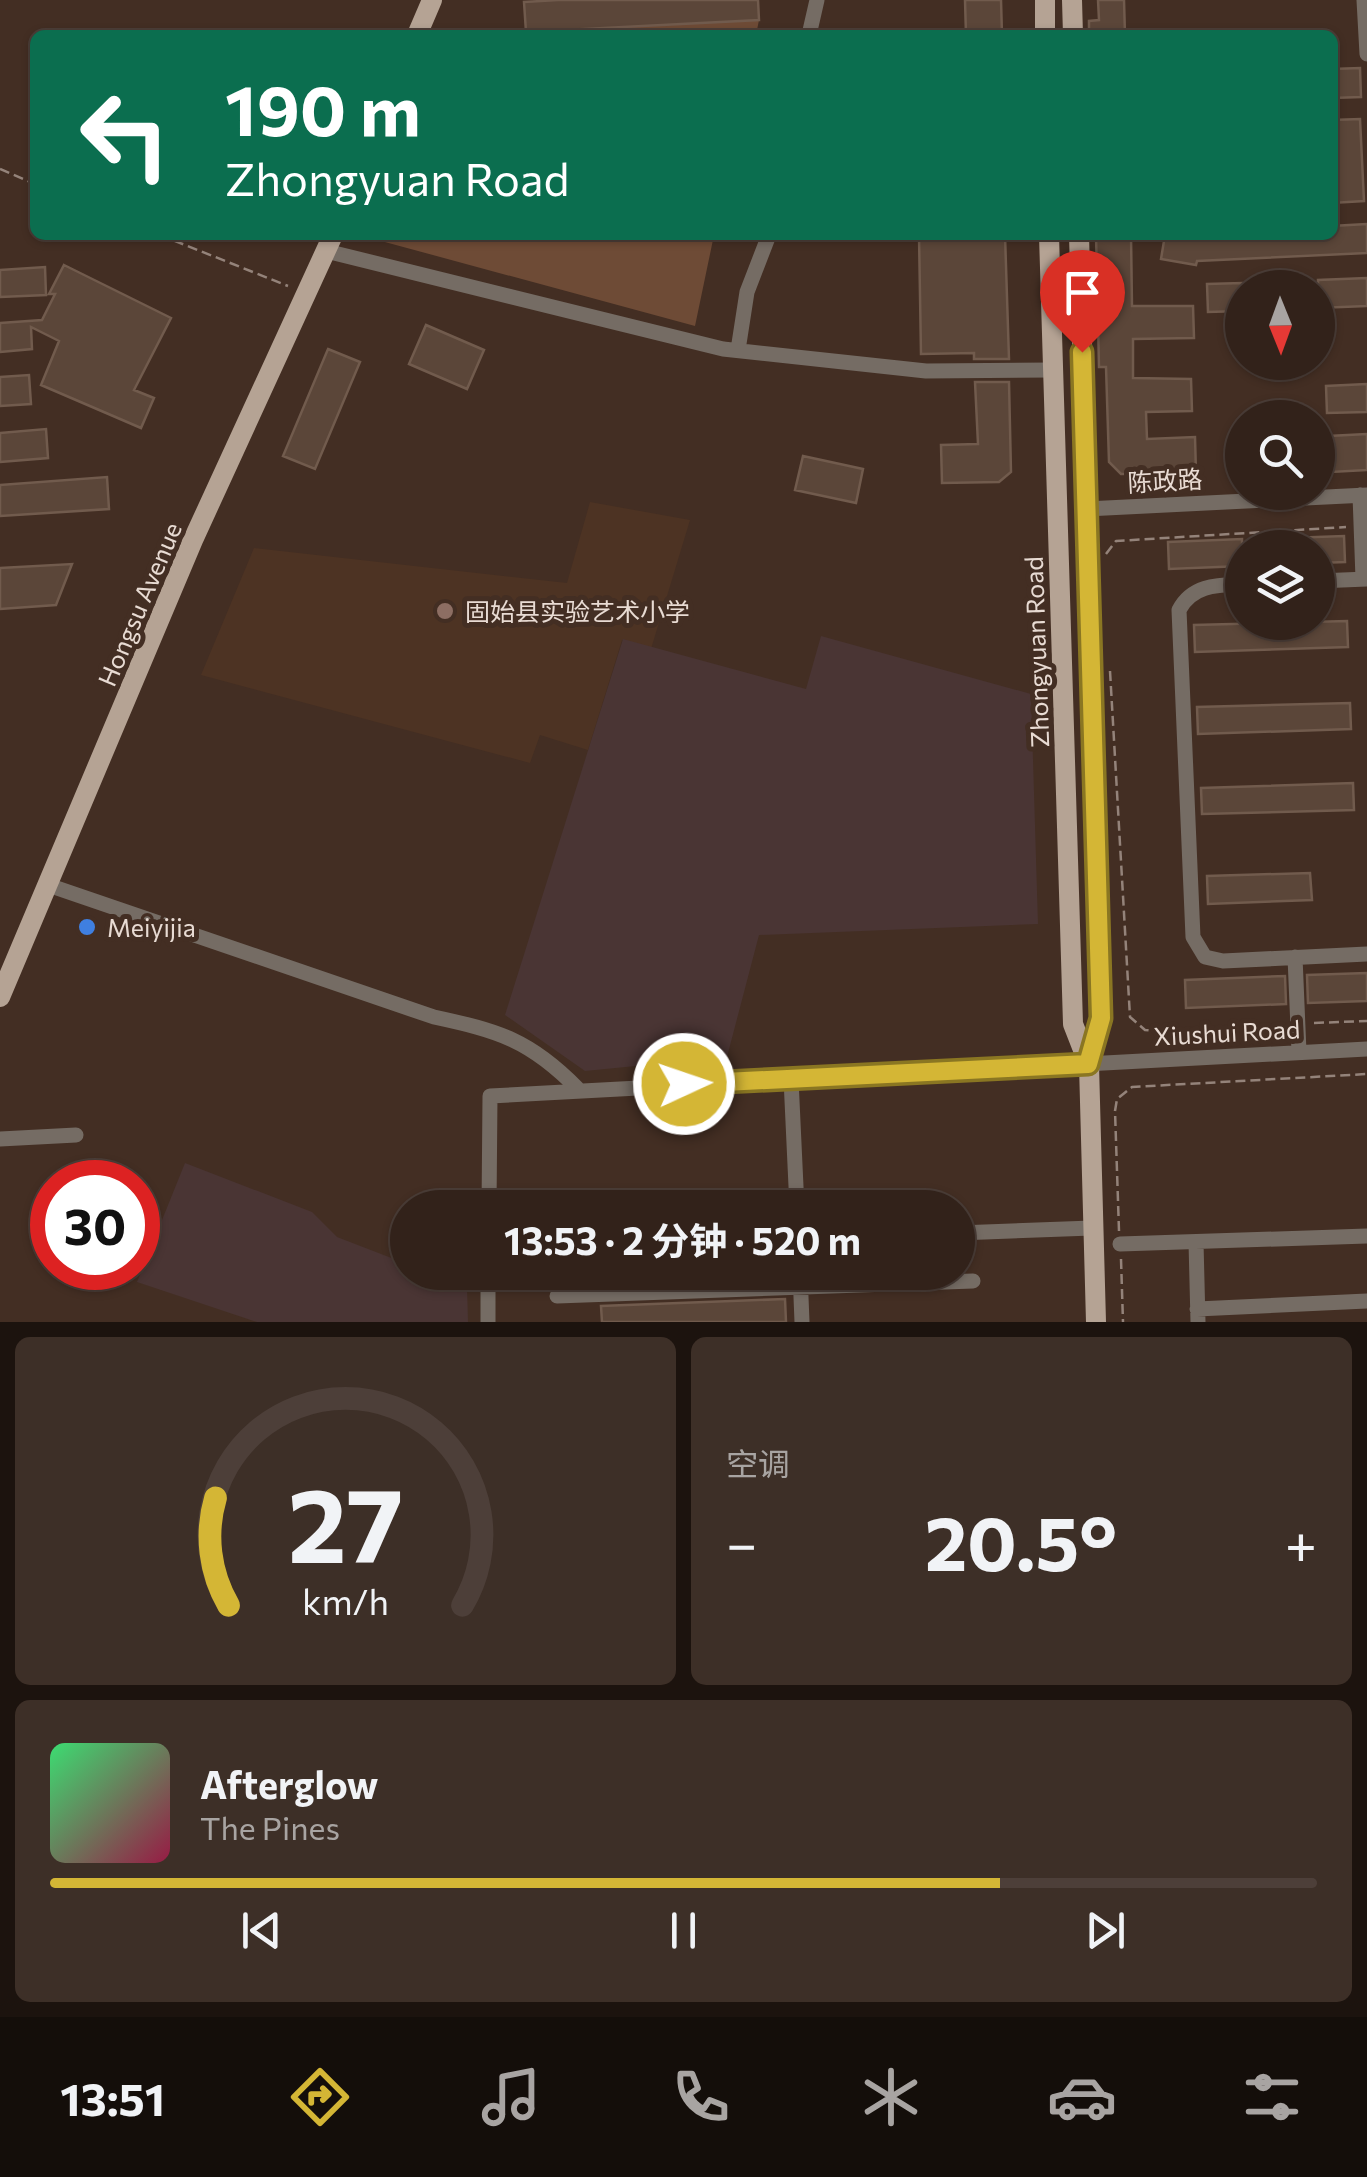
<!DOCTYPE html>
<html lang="zh">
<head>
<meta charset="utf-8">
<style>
  :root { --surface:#32221a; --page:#3d2f27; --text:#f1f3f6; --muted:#a8a4a2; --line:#4d3f39; --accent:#d4b635 }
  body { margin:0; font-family:Commissioner,"Noto Sans SC",sans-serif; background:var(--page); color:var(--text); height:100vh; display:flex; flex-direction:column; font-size:38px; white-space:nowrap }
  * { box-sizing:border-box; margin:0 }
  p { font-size:32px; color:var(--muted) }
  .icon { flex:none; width:55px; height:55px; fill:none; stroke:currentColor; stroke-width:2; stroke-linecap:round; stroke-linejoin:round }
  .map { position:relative; height:1322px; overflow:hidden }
  .sheet { display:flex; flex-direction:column; gap:15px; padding:15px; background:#1c130e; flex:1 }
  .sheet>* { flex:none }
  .guide { position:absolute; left:30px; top:30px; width:1308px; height:210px; border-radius:15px; box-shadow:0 2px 8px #0004,0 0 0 2px var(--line); background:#0b6e4f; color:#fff; overflow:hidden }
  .needle { width:65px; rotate:179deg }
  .fabs { position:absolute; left:1225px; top:270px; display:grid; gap:20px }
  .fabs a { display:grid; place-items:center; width:110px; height:110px; border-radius:50%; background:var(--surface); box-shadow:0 2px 8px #0004,0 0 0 2px var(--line); font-size:50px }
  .speed { position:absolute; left:30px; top:1160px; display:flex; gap:20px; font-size:50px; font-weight:700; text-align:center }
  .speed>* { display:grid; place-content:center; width:130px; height:130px; border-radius:50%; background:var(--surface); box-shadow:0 2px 8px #0004,0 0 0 2px var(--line); line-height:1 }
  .speed .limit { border:15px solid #d22; background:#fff; color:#111 }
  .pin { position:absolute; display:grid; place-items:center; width:85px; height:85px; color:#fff; margin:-102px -42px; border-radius:50% 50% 50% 0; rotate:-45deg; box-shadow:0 0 10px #0007 }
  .pin .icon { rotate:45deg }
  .me { position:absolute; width:110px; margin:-55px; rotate:87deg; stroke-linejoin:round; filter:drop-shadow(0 0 8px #0008) }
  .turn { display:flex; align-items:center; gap:35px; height:210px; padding:0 30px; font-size:45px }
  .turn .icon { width:130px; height:130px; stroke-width:2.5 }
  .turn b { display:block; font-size:70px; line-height:85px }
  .big { font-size:75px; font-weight:700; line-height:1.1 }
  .sheet .widget { flex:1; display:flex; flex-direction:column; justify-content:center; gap:15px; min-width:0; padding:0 35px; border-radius:15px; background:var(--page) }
  .sheet .dial { align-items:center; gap:0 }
  .dial svg { height:260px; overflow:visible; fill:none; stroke:var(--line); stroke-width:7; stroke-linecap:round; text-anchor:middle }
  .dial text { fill:var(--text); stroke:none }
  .song { display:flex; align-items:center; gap:30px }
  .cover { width:120px; height:120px; border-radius:15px; background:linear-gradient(135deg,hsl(140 70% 55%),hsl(340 70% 35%)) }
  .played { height:10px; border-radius:5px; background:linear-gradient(90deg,var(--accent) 75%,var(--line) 75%) }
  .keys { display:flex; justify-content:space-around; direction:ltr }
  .heat { display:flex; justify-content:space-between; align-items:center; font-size:55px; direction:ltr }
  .sheet .tiles { flex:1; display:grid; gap:15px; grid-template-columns:1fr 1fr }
  .widget:last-child { grid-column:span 2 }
  .trip { position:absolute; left:390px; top:1190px; width:585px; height:100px; border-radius:50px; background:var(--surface); box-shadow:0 2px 8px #0004,0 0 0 2px var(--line); font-weight:700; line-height:100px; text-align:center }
  .tab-bar { display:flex; height:160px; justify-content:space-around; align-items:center; background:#140e0a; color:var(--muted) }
  .tab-bar .icon { width:70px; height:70px }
  .tab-bar .on { color:var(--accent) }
  .tab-bar b { font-size:45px; color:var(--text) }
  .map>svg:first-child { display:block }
</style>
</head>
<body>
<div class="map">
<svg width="1367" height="1322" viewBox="0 0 1367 1322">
  <rect width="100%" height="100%" fill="#432e23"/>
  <path fill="#4d3323" d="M590,502L690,520L651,649L622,640L588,750L540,735L530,763L201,675L254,548L567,583Z"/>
  <path fill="#4a3534" d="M821,636L1031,694L1038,924L759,935L727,1057L585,1071L505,1015L623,639L806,689Z
    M185,1163L312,1212L337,1237L407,1264L408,1272L431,1273L467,1286L468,1322H257L137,1282Z"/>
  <path fill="#6e4b36" d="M759,20L756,35H458Z
    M359,235H714L695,326Z"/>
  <path fill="#5b4639" stroke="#715b4d" stroke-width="2.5" d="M558,0H758L759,20L526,32L524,2Z
    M965,0H1001L1002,35H966Z
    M1098,0H1124L1125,35H1089V21L1099,20Z
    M1360,68L1361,97L1332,98V69Z
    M1360,119L1364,201L1332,203V120Z
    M1367,224V253L1197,261L1196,265L1161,259L1165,235H1332V226Z
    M919,235H1005L1009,359H974V353L921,354Z
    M1096,235H1131L1132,306H1193L1194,338L1133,339V378L1191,379L1192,411L1146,412L1147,439L1195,437L1196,473L1121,474L1109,462L1106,367H1099Z
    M64,265L171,318L134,390L154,398L141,428L41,385L59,341L31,327L32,349L0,352V323L42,320L55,294H49Z
    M45,267L46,295L0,297V270Z
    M1367,278V306L1318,308V280Z
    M1242,283V311L1208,312L1207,284Z
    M426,325L484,350L467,389L409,364Z
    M328,349L360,362L315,469L283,456Z
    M29,375L31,404L0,406V377Z
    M975,382H1009L1011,472L999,482L942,483L941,445L978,444Z
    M1367,384V412L1327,413L1326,386Z
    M46,429L48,458L0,462V433Z
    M1367,434V470L1331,472L1329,436Z
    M803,456L863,469L856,503L795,490Z
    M107,477L109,509L0,516V485Z
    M1344,536L1345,562L1318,563V548H1289V538Z
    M1242,539V566L1169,569L1168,542Z
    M72,564L56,605L0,609V568Z
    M1347,621L1348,647L1195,652L1194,625Z
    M1350,703L1351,729L1198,734L1197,707Z
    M1353,783L1354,810L1202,814L1201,788Z
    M1310,873L1312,900L1208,904L1207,876Z
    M1367,973V1001L1308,1003L1307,975Z
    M1285,976L1286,1004L1186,1008L1185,980Z
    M785,1299L786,1322H602L601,1306Z"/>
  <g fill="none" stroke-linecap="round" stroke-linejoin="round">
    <path stroke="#94837a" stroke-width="2.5" stroke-dasharray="10 5" stroke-linecap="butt" d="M0,169L35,184
      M160,235L288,286
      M1106,554L1116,541L1346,527
      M1110,671L1130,1017L1145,1030L1156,1031L1281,1025
      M1314,1023L1367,1021
      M1119,1231L1115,1111L1117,1099L1132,1087L1367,1074
      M1121,1259L1123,1322"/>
    <path stroke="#756c64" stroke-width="15" d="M1364,0L1367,54
      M809,35L817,0
      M326,251L723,349L926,371L1052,370
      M738,350L747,292L769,235
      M1360,495L1363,579
      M1086,509L1367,495
      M1318,581L1367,579
      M1242,584C1217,585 1192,585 1179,610L1193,937L1205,957L1223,961L1367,954
      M48,885L434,1017C499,1031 530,1040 578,1089
      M1295,957L1299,1052
      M791,1079L797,1208
      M0,1139L76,1135
      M489,1208L490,1096L1367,1049
      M958,1233L1092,1228
      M1196,1242L1198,1322
      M1120,1244L1367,1236
      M800,1272L802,1322
      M557,1296L973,1281
      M1197,1309L1367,1301
      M488,1322V1272"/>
    <path stroke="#b5a394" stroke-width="20" d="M1045,0V35
      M1072,0L1073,35
      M417,35L432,0
      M1049,235L1073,1024L1089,1065
      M1079,235L1101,1018L1089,1065L1096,1322
      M0,997L193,540L333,235"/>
  </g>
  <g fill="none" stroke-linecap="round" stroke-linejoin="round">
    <defs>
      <path id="route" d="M684,1084L1088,1064L1101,1018L1082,352"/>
    </defs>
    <use href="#route" stroke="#8a7622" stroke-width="25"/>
    <use href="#route" stroke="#d4b635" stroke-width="18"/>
  </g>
  <circle fill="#8d6e63" stroke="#432e23" stroke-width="4" cx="445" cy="611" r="10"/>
  <circle fill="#3f7fe0" stroke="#432e23" stroke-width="4" cx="87" cy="927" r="10"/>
  <g text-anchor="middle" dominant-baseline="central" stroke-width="10" stroke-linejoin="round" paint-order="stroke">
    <g font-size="25" fill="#e8dbd3" stroke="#432e23">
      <text transform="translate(1165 480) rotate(-3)">陈政路</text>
      <text transform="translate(139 604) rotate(-67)">Hongsu Avenue</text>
      <text transform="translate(1036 652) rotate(-92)">Zhongyuan Road</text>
      <text transform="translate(1227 1032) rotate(-3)">Xiushui Road</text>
    </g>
    <g font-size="25" fill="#e8dbd3" stroke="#432e23" text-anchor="start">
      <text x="465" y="611">固始县实验艺术小学</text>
      <text x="107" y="927">Meiyijia</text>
    </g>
  </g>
</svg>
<div class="fabs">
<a><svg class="needle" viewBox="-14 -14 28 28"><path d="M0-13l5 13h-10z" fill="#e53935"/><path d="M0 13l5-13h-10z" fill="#a8a4a2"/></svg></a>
<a><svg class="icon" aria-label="search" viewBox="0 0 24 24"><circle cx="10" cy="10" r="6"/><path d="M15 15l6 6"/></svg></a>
<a><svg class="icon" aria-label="layers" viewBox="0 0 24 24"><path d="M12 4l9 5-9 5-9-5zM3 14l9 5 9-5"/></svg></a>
</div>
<div class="speed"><div class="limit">30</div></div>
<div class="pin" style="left:1082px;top:352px;background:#d93025"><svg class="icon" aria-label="arrive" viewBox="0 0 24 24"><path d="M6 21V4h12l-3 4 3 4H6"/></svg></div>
<svg class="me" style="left:684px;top:1084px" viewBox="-20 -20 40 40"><circle r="17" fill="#d4b635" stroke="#fff" stroke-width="3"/><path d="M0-11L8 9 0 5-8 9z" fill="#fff"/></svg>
<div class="trip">13:53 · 2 分钟 · 520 m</div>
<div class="guide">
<div class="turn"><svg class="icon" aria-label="left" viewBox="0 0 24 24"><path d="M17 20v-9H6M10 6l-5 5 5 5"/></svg><div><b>190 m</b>Zhongyuan Road</div></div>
</div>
</div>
<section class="sheet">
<div class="tiles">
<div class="widget dial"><svg viewBox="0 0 100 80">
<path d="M14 69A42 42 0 1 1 86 69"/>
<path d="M14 69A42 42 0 0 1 10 36" stroke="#d4b635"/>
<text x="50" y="56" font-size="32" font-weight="700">27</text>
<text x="50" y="72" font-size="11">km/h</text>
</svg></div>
<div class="widget"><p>空调</p>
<div class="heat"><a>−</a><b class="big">20.5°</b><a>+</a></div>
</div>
<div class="widget">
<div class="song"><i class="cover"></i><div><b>Afterglow</b><p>The Pines</p></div></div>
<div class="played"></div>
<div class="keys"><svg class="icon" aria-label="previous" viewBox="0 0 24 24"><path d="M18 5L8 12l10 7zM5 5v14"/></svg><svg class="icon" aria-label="pause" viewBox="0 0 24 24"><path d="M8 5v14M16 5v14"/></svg><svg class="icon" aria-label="next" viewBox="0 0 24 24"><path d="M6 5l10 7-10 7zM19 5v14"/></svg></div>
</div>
</div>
</section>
<nav class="tab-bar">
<b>13:51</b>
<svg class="icon on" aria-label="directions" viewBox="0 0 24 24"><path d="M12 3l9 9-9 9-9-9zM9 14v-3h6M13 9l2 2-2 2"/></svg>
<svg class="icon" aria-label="music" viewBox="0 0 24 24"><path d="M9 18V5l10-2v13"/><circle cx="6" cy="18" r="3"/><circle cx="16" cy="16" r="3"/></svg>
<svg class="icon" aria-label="phone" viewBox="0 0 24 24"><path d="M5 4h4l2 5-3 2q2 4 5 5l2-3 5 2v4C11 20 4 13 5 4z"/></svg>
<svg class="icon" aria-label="climate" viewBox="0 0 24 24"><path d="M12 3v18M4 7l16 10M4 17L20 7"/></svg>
<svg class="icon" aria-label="car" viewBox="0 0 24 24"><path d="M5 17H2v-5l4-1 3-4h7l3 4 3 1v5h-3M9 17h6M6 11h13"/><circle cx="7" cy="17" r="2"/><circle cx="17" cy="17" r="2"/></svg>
<svg class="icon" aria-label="filters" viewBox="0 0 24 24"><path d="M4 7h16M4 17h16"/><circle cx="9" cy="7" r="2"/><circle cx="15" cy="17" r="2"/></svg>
</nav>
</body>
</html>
